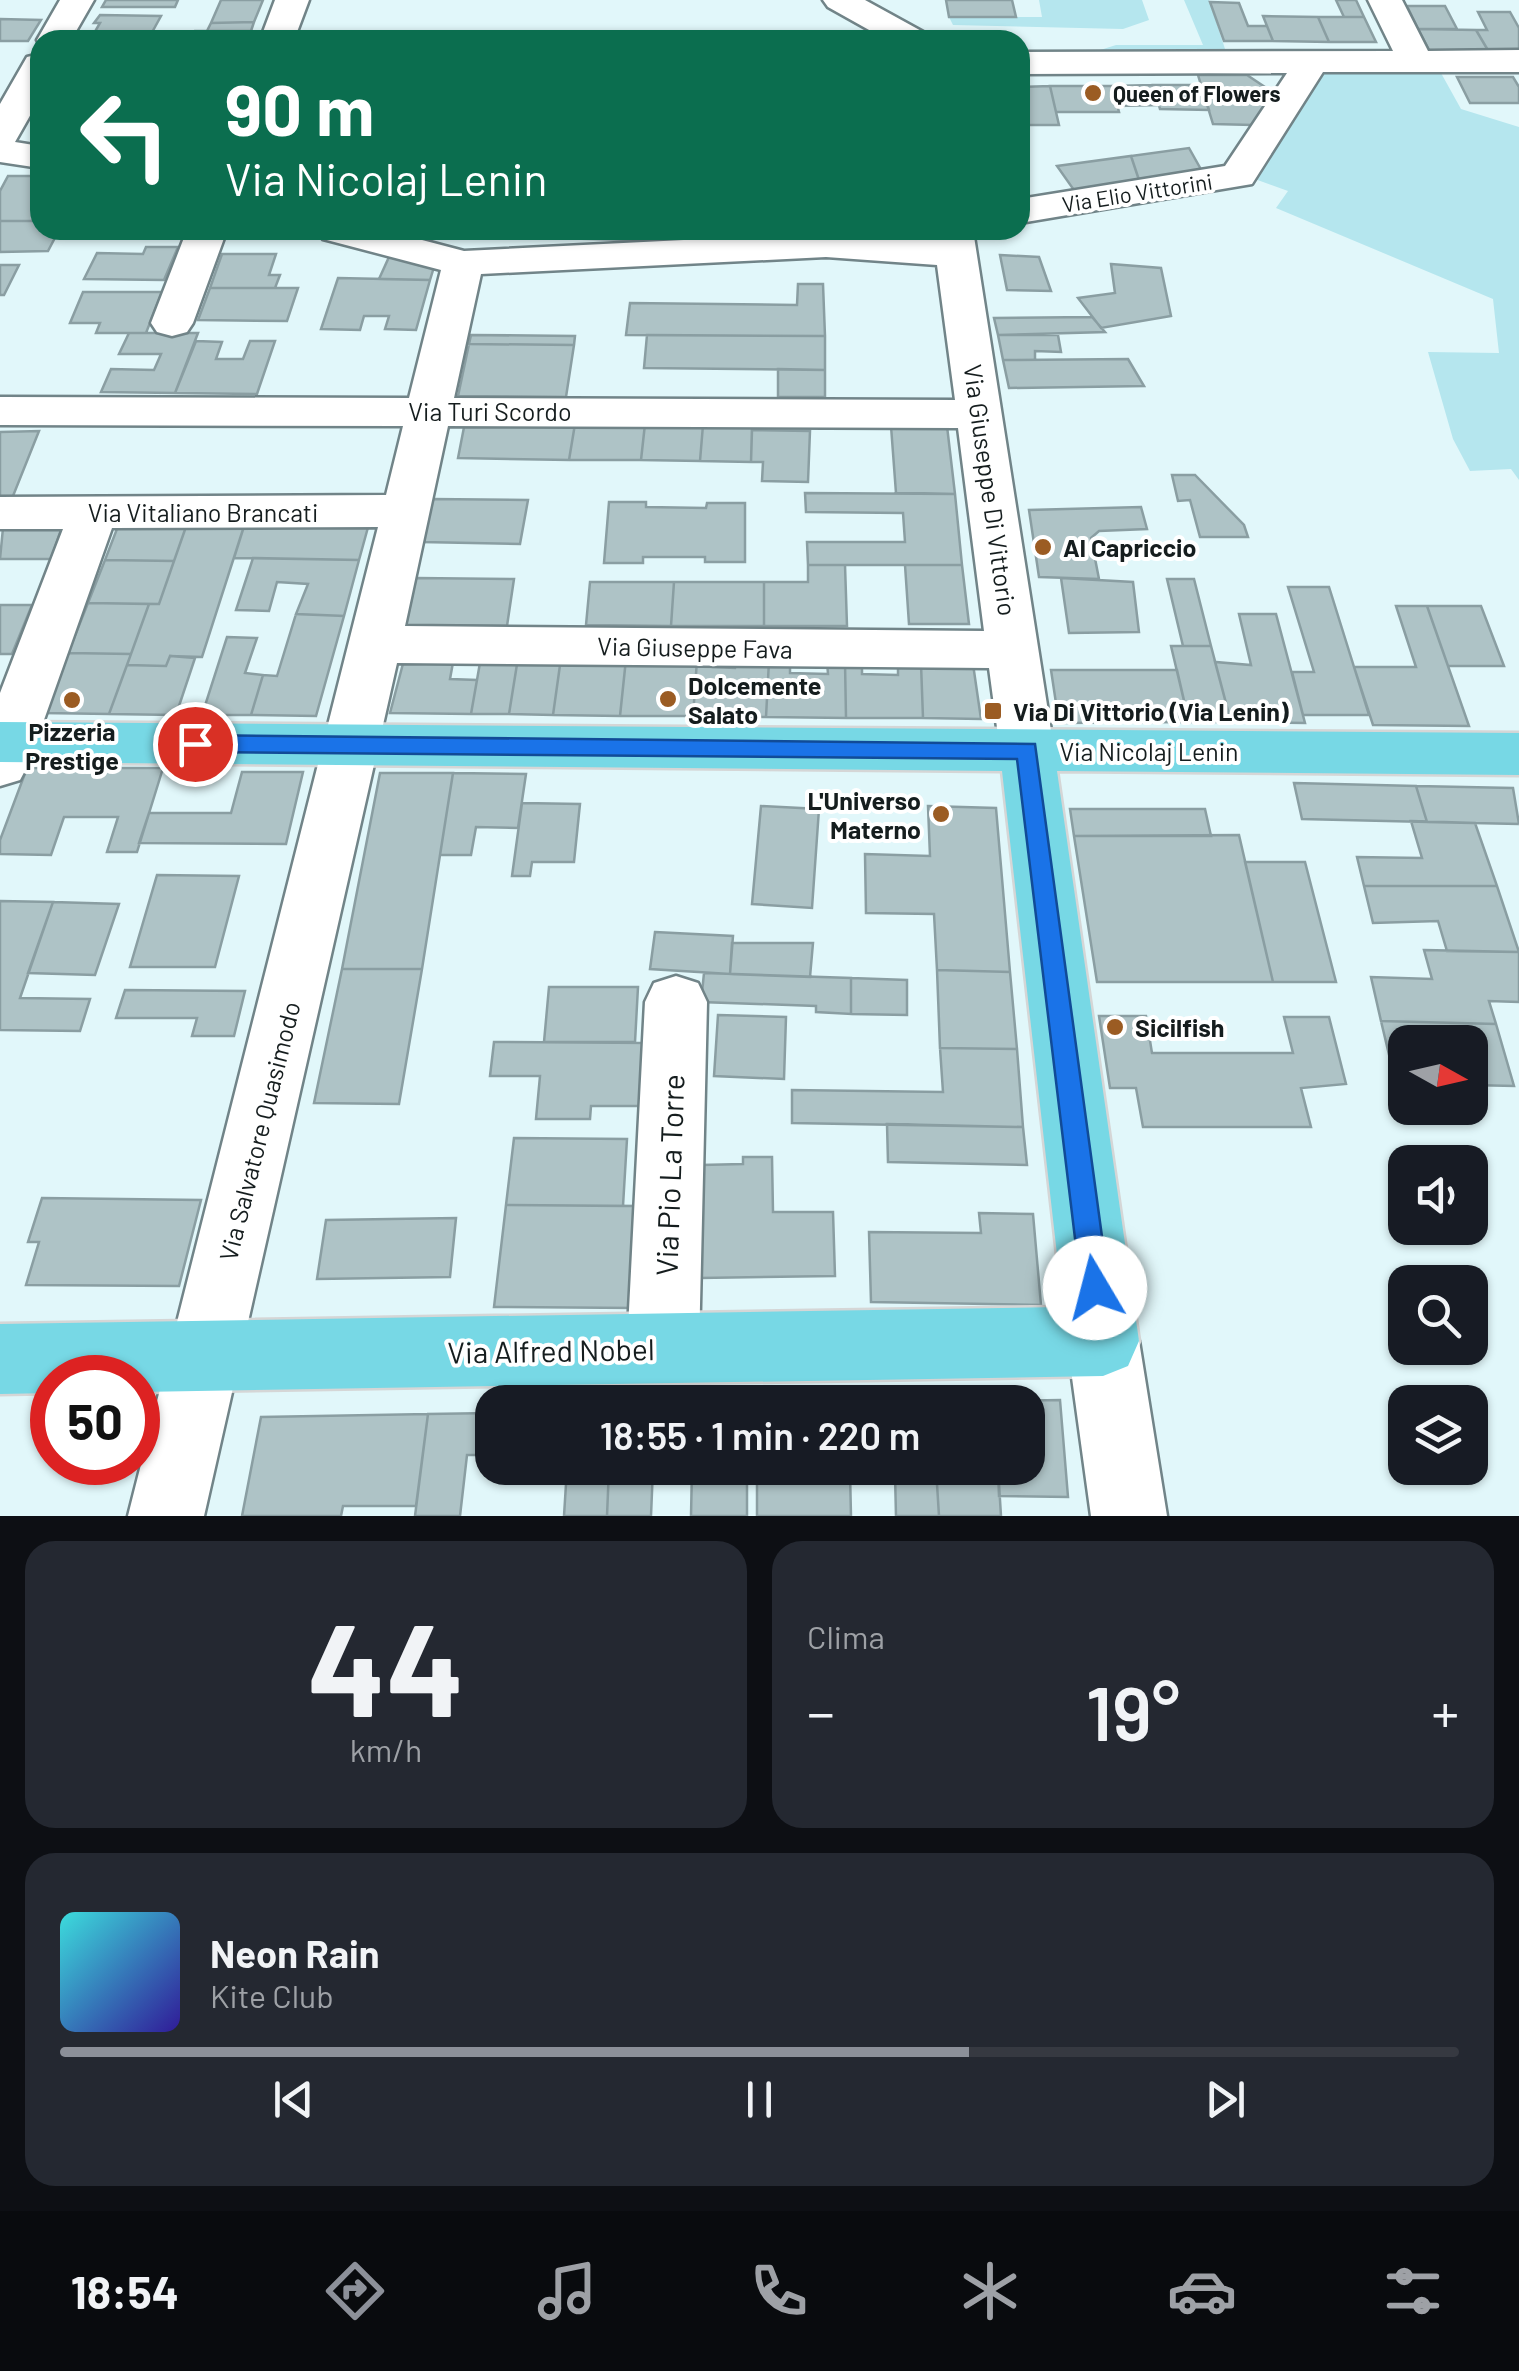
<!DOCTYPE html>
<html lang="it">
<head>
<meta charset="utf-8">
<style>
  :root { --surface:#171b24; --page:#242831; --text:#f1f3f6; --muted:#9ea1a6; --line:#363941; --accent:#8c9099 }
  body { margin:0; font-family:Barlow,sans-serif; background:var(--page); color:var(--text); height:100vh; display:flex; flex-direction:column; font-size:38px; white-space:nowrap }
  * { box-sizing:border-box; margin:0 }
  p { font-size:32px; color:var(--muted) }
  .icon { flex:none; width:55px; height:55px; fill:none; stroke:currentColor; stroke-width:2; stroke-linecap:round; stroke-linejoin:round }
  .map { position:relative; height:1516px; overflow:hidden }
  .side { display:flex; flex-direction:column; gap:25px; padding:25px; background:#0d0f14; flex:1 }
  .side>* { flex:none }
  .top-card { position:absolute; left:30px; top:30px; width:1000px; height:210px; border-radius:30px; box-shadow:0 2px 8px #0004; background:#0b6e4f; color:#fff; overflow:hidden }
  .needle { width:65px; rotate:98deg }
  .controls { position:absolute; left:1388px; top:1025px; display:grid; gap:20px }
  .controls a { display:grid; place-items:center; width:100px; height:100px; border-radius:20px; background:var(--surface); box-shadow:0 2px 8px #0004; font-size:50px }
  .speed { position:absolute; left:30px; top:1355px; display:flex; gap:20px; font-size:50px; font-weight:700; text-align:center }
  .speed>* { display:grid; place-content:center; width:130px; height:130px; border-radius:50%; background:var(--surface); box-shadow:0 2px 8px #0004; line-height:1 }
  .speed .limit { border:15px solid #d22; background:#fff; color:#111 }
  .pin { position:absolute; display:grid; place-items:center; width:85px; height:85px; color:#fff; margin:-42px; border:5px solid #fff; border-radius:50%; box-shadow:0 2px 10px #0007 }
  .me { position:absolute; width:110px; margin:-55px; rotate:352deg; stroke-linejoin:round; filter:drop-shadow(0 0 8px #0008) }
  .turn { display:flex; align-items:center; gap:35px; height:210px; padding:0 30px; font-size:45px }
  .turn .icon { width:130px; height:130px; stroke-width:2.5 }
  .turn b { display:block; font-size:70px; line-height:85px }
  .big { font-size:75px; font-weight:600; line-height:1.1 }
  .side .widget { flex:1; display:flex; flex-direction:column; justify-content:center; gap:15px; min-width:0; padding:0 35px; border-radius:30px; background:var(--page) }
  .side .dial { align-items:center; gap:0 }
  .dial b { font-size:130px; line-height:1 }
  .song { display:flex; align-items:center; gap:30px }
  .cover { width:120px; height:120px; border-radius:15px; background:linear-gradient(135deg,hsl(180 70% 55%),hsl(250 70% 35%)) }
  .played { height:10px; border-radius:5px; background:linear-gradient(90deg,var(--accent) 65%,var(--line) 65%) }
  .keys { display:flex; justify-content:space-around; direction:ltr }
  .heat { display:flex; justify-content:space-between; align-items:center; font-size:55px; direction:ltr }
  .side .tiles { flex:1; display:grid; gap:25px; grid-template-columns:1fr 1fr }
  .widget:last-child { grid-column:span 2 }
  .trip { position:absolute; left:475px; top:1385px; width:570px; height:100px; border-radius:30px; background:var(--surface); box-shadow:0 2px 8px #0004; font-weight:600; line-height:100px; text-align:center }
  .menu { display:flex; height:160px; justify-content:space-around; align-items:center; background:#090b0e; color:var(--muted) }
  .menu .icon { width:70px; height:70px }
  .menu .current { color:var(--accent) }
  .menu b { font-size:45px; color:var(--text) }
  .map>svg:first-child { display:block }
</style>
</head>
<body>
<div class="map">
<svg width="1519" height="1516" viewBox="0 0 1519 1516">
  <rect width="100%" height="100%" fill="#e1f7fa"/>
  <path fill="#b5e6ee" d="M1039,0H1142L1149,20L1123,29L953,25L949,17H1042Z
    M1184,0H1209L1226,52H1094L1116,45H1203Z
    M1323,72L1441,73L1461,109L1519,127V480L1511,469L1470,471L1453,439L1428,352L1499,353L1493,299L1276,208L1288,191L1252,178Z"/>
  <path fill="#aec3c6" stroke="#8a9ea2" stroke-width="2.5" d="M106,0H178L175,7H102Z
    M221,0H263L254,22L211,23Z
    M946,0H1012L1016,17H949Z
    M1336,0H1356L1364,17H1344Z
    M1210,2L1239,3L1248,26H1267L1273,41H1224Z
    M1407,6H1445L1457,29H1418Z
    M1478,12H1510L1519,28V53L1489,52L1476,30H1487Z
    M100,15L161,16L150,36L93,35L100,23H94Z
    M1263,16L1318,17L1329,42L1273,41Z
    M1318,17H1364L1376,42H1329Z
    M0,19L41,20L28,41H0Z
    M254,22L251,31H207L211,23Z
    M1418,29L1476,30L1489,52H1430Z
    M195,31H251L247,40H191Z
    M1198,75H1247L1274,93L1253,125L1213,124Z
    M1457,77H1513L1519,87V103H1470Z
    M1153,85L1159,105L1117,106L1112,86Z
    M1153,85H1201L1209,110L1160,109Z
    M1050,86H1112L1119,112H1056Z
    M1050,86L1059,125H1020V87Z
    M1189,148L1203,173L1140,183L1131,156Z
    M1131,156L1140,183L1076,193L1057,166Z
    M8,176H40V204L32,221H0V191Z
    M0,221H40V230H59L48,251L0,252Z
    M101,230H184L181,236H98Z
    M505,230H633L632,240L503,237Z
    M888,230H926L927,240L891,239Z
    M146,247H178L164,280L84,279L97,253L143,254Z
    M222,254H276L269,275H280L275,288H210Z
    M1000,255L1039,257L1051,291L1007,290Z
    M389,257L434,267L430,280L379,279Z
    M1111,264L1161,268L1171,316L1101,328L1078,298L1115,293Z
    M0,265H19L4,295H0Z
    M338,278L430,280L416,330L385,329L389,316H364L360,330L321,329Z
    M798,284H823L825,336L626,335L630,303L797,305Z
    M210,288H298L287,321L198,320Z
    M83,292H162L146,333H96L100,323H70Z
    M1092,317L1105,332L998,335L994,318Z
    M129,333H198L175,393L101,392L111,369L154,370L161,354H119Z
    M471,335L575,336L574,345L469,344Z
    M647,335L825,336V370L644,368Z
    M998,335H1058L1061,352L1035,351V360H1003Z
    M196,341L222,342L216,359H243L250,341H275L257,394L175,393Z
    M469,344L574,345L566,397L458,396Z
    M1128,359L1144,386L1009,388L1003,360Z
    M778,369L825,370V397H778Z
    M465,422L575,424L569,460L458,458Z
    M575,424H645L641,460H569Z
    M645,424L703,425L700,461L641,460Z
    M703,425L752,426L751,462L700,461Z
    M891,426H947L955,494L896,493Z
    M752,430L810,431L808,482L762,481L763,462H751Z
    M39,431L11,501H0V432Z
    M1172,475H1195L1244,525L1248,537H1200L1190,500L1178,501Z
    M805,493L955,494L962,565H808L807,542H905L903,513L806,512Z
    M431,499L528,500L520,544L422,542Z
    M609,502H646V507L706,508L707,503H745V562H705V557H643V563H604Z
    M1141,507L1147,529L1099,531L1091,538L1099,579L1039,577L1029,510Z
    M246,520L202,657L170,656L166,666L127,665L149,604H159L188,521Z
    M246,520H370L359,560L234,558Z
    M120,521H188L174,561L105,560Z
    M62,527L51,559H0L3,528Z
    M253,558L359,560L344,616L296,614L308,584L277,582L269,611L236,610Z
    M105,560L174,561L159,604L88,603Z
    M808,565H845L847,626H764V582H808Z
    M905,565H962L969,624H909Z
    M416,578L514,579L507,626L406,625Z
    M1061,578L1133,582L1139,632L1069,633Z
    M1167,579H1194L1211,646H1183Z
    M590,582H674L671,626L586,625Z
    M674,582H764V626H671Z
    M1288,587H1329L1369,715H1303L1292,672H1314Z
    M88,603L149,604L131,654L68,653Z
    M0,605H32L12,654H0Z
    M1396,606H1427L1469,726L1373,725L1354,667H1416Z
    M1427,606H1481L1504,666H1448Z
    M296,614L344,616L316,716L251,715L263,675L277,676Z
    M1239,614H1276L1305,723L1231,722L1215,662L1251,665Z
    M227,637L257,638L245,673L263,675L251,715H202Z
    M1171,646H1211L1231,722H1189Z
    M68,653L131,654L109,714L43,713Z
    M170,656L195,658L176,715L109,714L127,665L166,666Z
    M405,656L454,657L450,679L477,680L471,714L390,713Z
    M481,657L518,658L509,714H471Z
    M518,658H561L553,715L509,714Z
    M561,658L626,659L620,716L553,715Z
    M626,659L697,660L693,716H620Z
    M697,660L714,661L713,667L735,668L736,661H769L766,717L693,716Z
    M769,661L790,662V673L828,674L827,662H845L846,718L766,717Z
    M845,662L862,663V674L898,675V663L921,664L923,718H846Z
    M921,664H973L981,719L923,718Z
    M1051,670H1177L1189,722L1059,723Z
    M27,768H163L137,852H107L118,817H64L51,855L0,854V840Z
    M242,772H303L286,844L139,843L149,813H231Z
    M380,773H453L422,969H342Z
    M453,773L526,774L518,828L476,827L471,855H440Z
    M1294,783L1416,786L1427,822L1302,819Z
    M1416,786L1513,788L1519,824L1427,822Z
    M522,803L580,804L574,862H532L530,876H512Z
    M761,806L819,809L812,908L752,904Z
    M928,806L996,808L1010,972L937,970L934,914L866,913L865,854L930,856Z
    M1070,809H1205L1211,836H1074Z
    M1411,821L1475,823L1497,886H1364L1357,857L1422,858Z
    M1239,835L1273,982H1097L1074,836Z
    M1245,862H1305L1336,982H1273Z
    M157,875L239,876L215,967H130Z
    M1364,886H1497L1519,952L1447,951L1438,921L1373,923Z
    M0,901L53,902L20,998L90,999L80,1031L0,1030Z
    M53,902L119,904L95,975L28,973Z
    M655,932L733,936L730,974L650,969Z
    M732,943H813L810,977L730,974Z
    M1424,950L1519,952V1002L1489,1001L1496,1024L1381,1021L1371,977L1432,979Z
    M342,969H422L399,1104L314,1103Z
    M937,970L1010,972L1017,1049L940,1048Z
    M704,973L851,978V1014L816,1012V1006L701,1002Z
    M851,978L907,980V1015L851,1014Z
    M549,987H638L635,1042H544Z
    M125,990L245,991L234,1036H192L197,1018H116Z
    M718,1015L786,1017L784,1079L714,1076Z
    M1099,1016H1146L1152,1053H1293L1284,1017H1329L1346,1084L1301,1088L1311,1127H1143L1136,1088H1110Z
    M1381,1021L1496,1024L1514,1086L1470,1085V1042H1405V1084H1396Z
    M494,1042L652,1043L649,1106H591L590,1119H536L540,1076H490Z
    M940,1048L1017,1049L1023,1127L792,1123V1090L943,1092Z
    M887,1124L1023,1127L1027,1165L888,1162Z
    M514,1138L627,1139L623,1206L506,1205Z
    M743,1157H772L773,1212H833L835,1276L700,1278L701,1165L743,1164Z
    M42,1198L201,1200L179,1286L26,1285L39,1242H28Z
    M506,1205L640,1206L634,1308L494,1307Z
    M979,1213L1033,1214L1041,1305L871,1302L869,1232L981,1233Z
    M456,1218L450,1277L317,1279L326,1220Z
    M1060,1400L1068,1497L999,1496L998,1468H1028V1402L994,1401Z
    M492,1413V1455H467L460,1516H415L428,1414Z
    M428,1414L416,1506H343L341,1516H242L261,1417Z
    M567,1468H609L607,1516H564Z
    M609,1468H653L651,1516H607Z
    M692,1468H747V1516H691Z
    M771,1468H867V1472H850L851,1516H757V1480H771Z
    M867,1468H936L939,1516H896L895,1474L867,1472Z
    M936,1468H998L1001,1516H939Z"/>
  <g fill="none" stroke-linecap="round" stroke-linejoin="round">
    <defs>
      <path id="minor" d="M60,0H94L71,40H40V45L37,40Z
        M275,0H309L294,40H260Z
        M823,0H865L925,33L930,40H887L828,7Z
        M1368,0H1402L1428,51L1519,50V72H1323L1252,184L1020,223V199L1225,166L1287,73L1020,74V52L1393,51Z
        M40,54V98L15,142L40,146V168L0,162V104L27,57Z
        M187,230H227L193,323L187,332L172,336L157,332L151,323Z
        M317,230H384L464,251L826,233L934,240L933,230H973L1054,750L1046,765L1027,771L1008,765L1000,750L989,668L397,663L204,1516H128L378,527L112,528L28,765L20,780L0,786V693L63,529H0V497L386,495L403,426L0,425V397L409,398L441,270L323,239ZM826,257L937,265L955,400L454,398L481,274ZM448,426L958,428L984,631L405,626Z
        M676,976L698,983L707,1002L699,1348L688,1373L663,1383L638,1373L627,1348L645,1002L654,983Z
        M1103,1306L1128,1316L1139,1341L1167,1516H1091L1067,1341L1078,1316Z"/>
      <path id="major" d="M0,722L1519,733V775L1057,771L1139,1341L1128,1366L1103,1376L138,1392V1378H52V1393L0,1394V1324L1063,1307L1002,771L0,762Z"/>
    </defs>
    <use href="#minor" stroke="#718488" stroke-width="5"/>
    <use href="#major" stroke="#d5d6d6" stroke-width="5"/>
    <use href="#minor" fill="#fff" fill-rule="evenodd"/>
    <use href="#major" fill="#77d8e5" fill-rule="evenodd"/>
  </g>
  <path fill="#1a73e8" stroke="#114b97" stroke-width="2.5" d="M195,735L1035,744L1109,1288L1105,1298L1095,1302L1085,1298L1081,1288L1017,759L195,752L184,744Z"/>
  <g fill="#9b5c23" stroke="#fff" stroke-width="4">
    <circle cx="1093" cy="93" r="10"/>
    <circle cx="1043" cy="547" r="10"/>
    <circle cx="668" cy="699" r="10"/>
    <circle cx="72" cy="700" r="10"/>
    <rect x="983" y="701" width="20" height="20" rx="5"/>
    <circle cx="941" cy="814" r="10"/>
    <circle cx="1115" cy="1027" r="10"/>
  </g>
  <g text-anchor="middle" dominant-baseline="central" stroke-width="8" stroke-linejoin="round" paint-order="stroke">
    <g font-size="22" font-weight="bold" fill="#151d1e" stroke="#fff" text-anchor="start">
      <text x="1113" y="93">Queen of Flowers</text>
    </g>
    <g font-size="22" fill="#151d1e" stroke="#fff">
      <text transform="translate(1137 192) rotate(-9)">Via Elio Vittorini</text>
    </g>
    <g font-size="25" fill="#151d1e" stroke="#fff">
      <text x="490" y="411">Via Turi Scordo</text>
      <text transform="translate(991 490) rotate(82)">Via Giuseppe Di Vittorio</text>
      <text x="203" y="512">Via Vitaliano Brancati</text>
      <text transform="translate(695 647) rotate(1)">Via Giuseppe Fava</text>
      <text x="1149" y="751">Via Nicolaj Lenin</text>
      <text transform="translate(259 1131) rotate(-76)">Via Salvatore Quasimodo</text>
    </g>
    <g font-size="25" font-weight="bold" fill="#151d1e" stroke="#fff" text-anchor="start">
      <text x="1063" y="547">Al Capriccio</text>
      <text x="688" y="685">Dolcemente<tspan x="688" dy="29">Salato</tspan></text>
      <text x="1013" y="711">Via Di Vittorio (Via Lenin)</text>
      <text x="72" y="731" text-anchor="middle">Pizzeria<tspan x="72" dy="29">Prestige</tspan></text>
      <text x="921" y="800" text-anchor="end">L'Universo<tspan x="921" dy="29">Materno</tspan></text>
      <text x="1135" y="1027">Sicilfish</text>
    </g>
    <g font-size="30" fill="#151d1e" stroke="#fff">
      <text transform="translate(669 1175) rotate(-88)">Via Pio La Torre</text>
      <text transform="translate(551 1350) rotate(-1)">Via Alfred Nobel</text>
    </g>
  </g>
</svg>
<div class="controls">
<a><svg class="needle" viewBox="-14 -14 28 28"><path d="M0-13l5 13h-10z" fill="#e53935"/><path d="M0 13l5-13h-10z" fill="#9ea1a6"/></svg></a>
<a><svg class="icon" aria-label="sound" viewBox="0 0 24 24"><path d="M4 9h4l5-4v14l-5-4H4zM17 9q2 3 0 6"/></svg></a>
<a><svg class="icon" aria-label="search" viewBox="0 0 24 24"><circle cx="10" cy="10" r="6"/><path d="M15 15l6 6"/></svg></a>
<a><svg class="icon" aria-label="layers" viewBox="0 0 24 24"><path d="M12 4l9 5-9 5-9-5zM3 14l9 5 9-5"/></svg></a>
</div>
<div class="speed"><div class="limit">50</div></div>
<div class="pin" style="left:195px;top:744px;background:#d93025"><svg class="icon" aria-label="arrive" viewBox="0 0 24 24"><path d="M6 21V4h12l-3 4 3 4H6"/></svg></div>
<svg class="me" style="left:1095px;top:1288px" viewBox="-20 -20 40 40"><circle r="19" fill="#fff"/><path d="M0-13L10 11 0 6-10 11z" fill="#1a73e8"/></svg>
<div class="trip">18:55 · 1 min · 220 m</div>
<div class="top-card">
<div class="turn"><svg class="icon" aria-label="left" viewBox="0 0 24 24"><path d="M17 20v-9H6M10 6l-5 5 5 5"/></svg><div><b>90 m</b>Via Nicolaj Lenin</div></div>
</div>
</div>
<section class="side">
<div class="tiles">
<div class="widget dial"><b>44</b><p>km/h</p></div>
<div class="widget"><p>Clima</p>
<div class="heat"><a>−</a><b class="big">19°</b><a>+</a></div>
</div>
<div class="widget">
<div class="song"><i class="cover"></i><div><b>Neon Rain</b><p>Kite Club</p></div></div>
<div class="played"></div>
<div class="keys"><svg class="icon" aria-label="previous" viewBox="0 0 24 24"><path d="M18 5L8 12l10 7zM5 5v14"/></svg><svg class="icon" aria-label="pause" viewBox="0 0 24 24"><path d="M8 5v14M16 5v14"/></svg><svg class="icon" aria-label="next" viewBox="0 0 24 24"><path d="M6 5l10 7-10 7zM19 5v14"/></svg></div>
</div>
</div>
</section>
<nav class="menu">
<b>18:54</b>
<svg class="icon current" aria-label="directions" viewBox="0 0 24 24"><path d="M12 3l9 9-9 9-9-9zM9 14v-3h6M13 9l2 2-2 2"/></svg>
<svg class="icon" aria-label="music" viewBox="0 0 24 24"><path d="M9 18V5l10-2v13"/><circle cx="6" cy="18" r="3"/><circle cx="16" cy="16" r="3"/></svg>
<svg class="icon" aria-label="phone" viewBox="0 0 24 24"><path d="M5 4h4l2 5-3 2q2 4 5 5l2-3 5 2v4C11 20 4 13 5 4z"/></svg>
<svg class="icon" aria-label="climate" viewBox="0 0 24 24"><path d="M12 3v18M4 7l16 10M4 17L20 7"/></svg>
<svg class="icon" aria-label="car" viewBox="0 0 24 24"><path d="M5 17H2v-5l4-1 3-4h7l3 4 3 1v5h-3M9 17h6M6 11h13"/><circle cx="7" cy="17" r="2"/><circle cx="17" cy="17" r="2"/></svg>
<svg class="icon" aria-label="filters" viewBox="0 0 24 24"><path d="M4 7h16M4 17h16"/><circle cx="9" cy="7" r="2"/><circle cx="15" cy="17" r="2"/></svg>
</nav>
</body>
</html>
